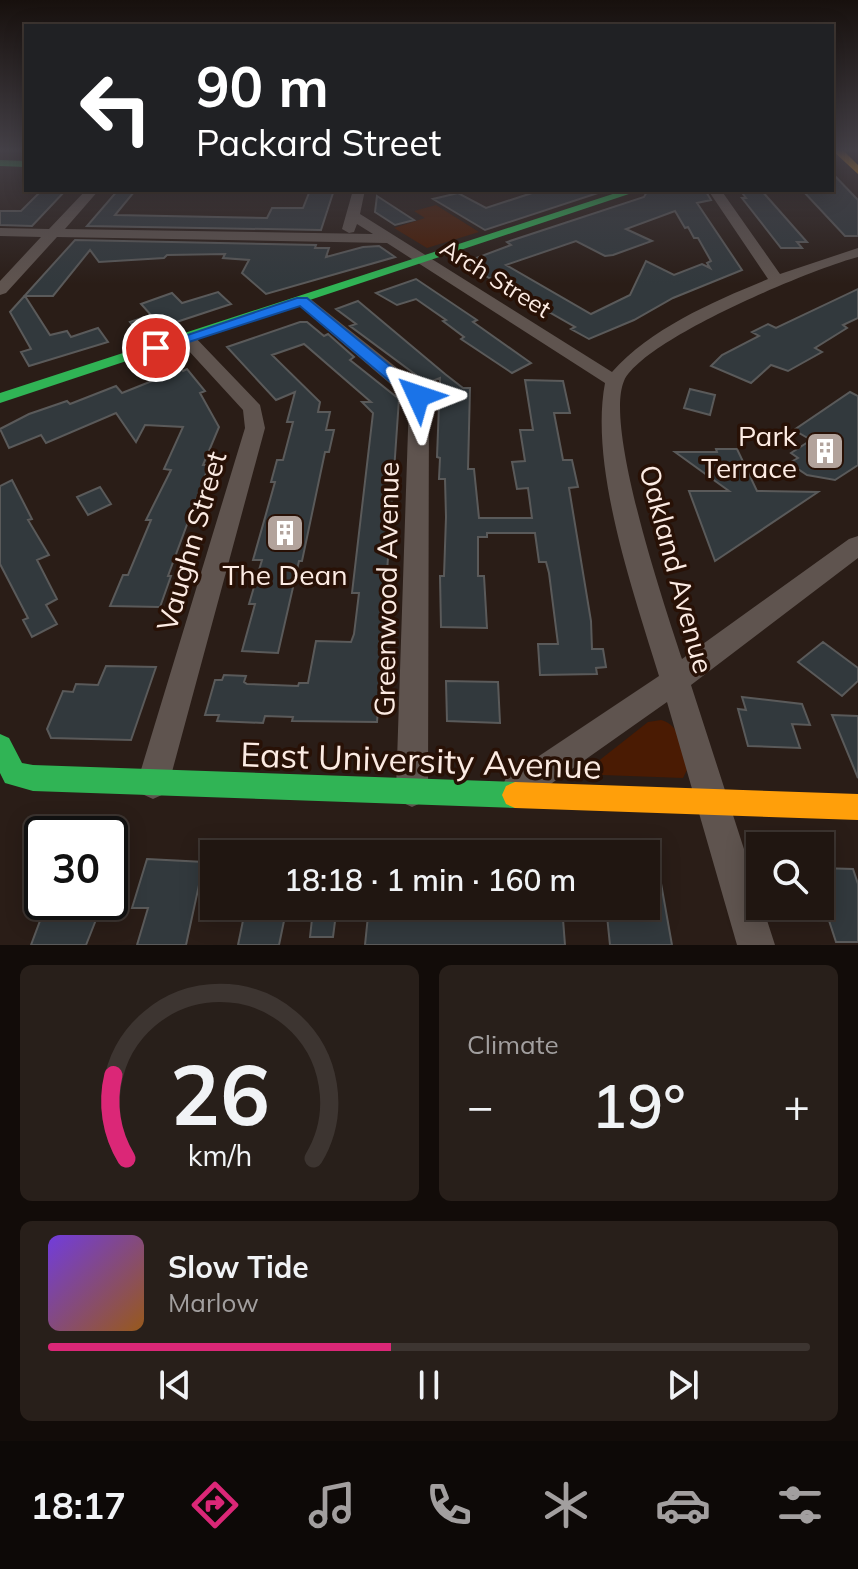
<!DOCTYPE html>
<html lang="en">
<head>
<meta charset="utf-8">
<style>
  :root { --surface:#201611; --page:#281f1a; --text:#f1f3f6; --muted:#a29f9f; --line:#3d3531; --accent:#db2777 }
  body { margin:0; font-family:Mulish,sans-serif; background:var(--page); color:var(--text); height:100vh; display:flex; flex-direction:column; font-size:30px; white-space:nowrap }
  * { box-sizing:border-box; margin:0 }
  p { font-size:26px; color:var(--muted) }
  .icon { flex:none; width:44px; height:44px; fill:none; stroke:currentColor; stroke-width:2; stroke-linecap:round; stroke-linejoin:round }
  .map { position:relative; height:945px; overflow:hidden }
  .drawer { display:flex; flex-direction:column; gap:20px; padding:20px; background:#120c09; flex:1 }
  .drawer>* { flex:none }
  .banner { position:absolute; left:24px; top:24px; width:810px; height:168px; border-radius:0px; box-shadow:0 4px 20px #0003,0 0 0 2px var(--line); background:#202124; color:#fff; overflow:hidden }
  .buttons { position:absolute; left:746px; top:832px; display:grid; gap:16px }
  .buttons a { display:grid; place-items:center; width:88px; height:88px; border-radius:0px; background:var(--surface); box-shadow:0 4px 20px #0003,0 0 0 2px var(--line); font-size:40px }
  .speed { position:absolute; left:24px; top:816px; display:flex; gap:16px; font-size:40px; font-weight:700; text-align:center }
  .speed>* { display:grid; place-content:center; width:104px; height:104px; border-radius:50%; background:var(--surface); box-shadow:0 4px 20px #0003,0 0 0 2px var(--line); line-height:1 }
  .speed .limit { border:4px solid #111; border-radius:12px; background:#fff; color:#111 }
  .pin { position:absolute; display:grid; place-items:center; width:68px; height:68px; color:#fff; margin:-34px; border:4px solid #fff; border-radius:50%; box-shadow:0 2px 8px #0007 }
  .me { position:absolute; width:88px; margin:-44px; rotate:312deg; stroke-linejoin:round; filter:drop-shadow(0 0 6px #0008) }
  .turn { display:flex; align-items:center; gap:28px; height:168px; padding:0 40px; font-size:36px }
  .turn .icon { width:104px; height:104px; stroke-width:2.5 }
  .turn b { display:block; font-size:56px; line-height:68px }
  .big { font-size:60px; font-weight:600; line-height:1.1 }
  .drawer .tile { flex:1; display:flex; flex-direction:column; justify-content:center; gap:12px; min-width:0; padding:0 28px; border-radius:12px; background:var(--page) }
  .drawer .dial { align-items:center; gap:0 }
  .dial svg { height:208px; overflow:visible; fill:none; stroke:var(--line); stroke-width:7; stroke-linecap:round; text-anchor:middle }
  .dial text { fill:var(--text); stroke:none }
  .song { display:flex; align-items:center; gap:24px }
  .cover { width:96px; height:96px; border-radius:12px; background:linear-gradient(135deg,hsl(260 70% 55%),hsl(30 70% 35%)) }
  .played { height:8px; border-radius:4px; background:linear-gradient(90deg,var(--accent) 45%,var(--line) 45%) }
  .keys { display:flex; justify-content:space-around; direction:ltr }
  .heat { display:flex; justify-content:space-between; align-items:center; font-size:44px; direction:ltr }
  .drawer .tiles { flex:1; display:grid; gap:20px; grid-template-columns:1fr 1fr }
  .tile:last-child { grid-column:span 2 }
  .trip { position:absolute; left:200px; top:840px; width:460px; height:80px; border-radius:0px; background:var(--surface); box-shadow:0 4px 20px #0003,0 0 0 2px var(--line); font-weight:600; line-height:80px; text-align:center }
  .tabs { display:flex; height:128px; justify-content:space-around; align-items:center; background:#0d0907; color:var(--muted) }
  .tabs .icon { width:56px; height:56px }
  .tabs .active { color:var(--accent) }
  .tabs b { font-size:36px; color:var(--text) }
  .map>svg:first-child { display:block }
</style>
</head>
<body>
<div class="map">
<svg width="858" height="945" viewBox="0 0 858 945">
  <rect width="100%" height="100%" fill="#2a1d17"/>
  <path fill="#4a1b03" d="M436,205L479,232L427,248L394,228L425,218L414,211Z
    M661,720C682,725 682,751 687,770L683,778L602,775L599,772L598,762L601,759L648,722Z"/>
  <path fill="#32393d" stroke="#5a5a5a" stroke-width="2" fill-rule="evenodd" d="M832,173L858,200V236H845L802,190H832Z
    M42,190H66L32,226L0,225V211H21Z
    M118,190L134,192L115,215L267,218L272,208H303L309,193H333L321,230L87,226Z
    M531,190H607L485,230L433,199L458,193L486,208L532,193Z
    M648,190H705L711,200L697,203L742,270L673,298L634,320L589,339L571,329L575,327L463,263L511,245L507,242L644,197ZM675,211L685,228L688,227L694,238H698L711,261L707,263L710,268L702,264L674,275L646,261L630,295L591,314L506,265L576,241L605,256L613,255L652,241L626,229Z
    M740,190H761L807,242H797L802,248H781L742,198H746Z
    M377,196L414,220L395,225L375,212Z
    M75,240L316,245L315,248H329L326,257L363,247L379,246L395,257L266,294L242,273L249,260L223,258L225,254L167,255L164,258L99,262L90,250L53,296H25L50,335L67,331L71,337L98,328L108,342L29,366L21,352L31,349L10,312Z
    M416,279L477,320L473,322L531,363L512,373L461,339L464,337L443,321L446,320L416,299L397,305L376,293Z
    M858,289V318L843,325L847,328L815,348L822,352L788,371L771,365L751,383L711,366L722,355L759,336L752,332L768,324L776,328Z
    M218,292L231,304L140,334L130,322L151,315L141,304L155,299L172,293L182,303Z
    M358,301L445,374L463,388H470L468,469H474L479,518H532L528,488L517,489L512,462L525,461L520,430H533L525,380L563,381L570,413H554L563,460H572L578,487L569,488L591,621L592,649H603L606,667L596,668L597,674L540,675L538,644H558L549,573L546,562H539L535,533H487V537H478V576H484L487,628L441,627L440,576H444L446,517L445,479H439L440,458L437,457L440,378L427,383L350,326L356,324L336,309Z
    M300,322H307L324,336L328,334L354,357L350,360L399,399L387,572L386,635H390L385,685H380L377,722L292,721L293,717L265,716L263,723L217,721L219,715H205L215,680H222L224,675L246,676L244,682L247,684L298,686L299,683H308L316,641L351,642L354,634L359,593H352L373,413L362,402H371L304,344L272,355L320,402L318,412H330L326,430H334L329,452H325L302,561H299L278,653L242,651L255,604H249L262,560H253L275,482H271L277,460H283L293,422H287L295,392L276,400L227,347Z
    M175,362L183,371L187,369L205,391L200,393L219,427L203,465H209L168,576H171L160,607L110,606L123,575H128L151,520H146L171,470L164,469L183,427L145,425L136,442L116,413L46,443L41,435L9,448L0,429L29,414L67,401L70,404L116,386L122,393L162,377L155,369Z
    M690,389L715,395L710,415L684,408Z
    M850,392L858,396V465L835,480L807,475L789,463L798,458L791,453L811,440L794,430Z
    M716,449H737L757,491L818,492L715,561L689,491H729L675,452H717Z
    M12,480L32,519L28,520L49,555L37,560L57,599L46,605L57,624L32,637L23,620L28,618L0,564V486Z
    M100,487L111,504L88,515L77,497Z
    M823,642L858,668V681L842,696L798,662Z
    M106,666L156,667L131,740L51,738L47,729L63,691L73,692L76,684L98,685Z
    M446,681L498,682L500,723L447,721Z
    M742,697L802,704L810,725L792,724L800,748L748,746L738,709L746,710Z
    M832,715L858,716V778Z
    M646,844H654L672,945H610L606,906H646Z
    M147,859L204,862L186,945H137L148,908H132Z
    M820,868L853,869L858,884V942H836L820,893Z
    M47,902H103L86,945H31Z
    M246,906H337L333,937H310L312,919L284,921L279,945H238Z
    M369,906H480L520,910V906H562L565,945H365Z"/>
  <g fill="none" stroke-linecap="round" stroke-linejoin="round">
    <path fill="#5f544f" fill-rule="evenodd" d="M86,190H99L65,229L373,234L357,224L354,232L349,233L342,229L353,190H365L360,214L612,372C651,328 714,301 768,279L708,190H721L780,274L858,248V257C812,269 643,339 624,381C604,427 665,607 682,659L849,539L858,536V558L691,685L775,945H737L667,702L528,800L517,805L506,800L501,789L506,778L659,676C634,594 589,467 605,383L387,243L57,237L6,293L0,295V281L41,237L0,236V228L49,229Z
      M302,295L308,297L421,387L429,400L428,791L423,802L412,807L401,802L396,791L409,400L296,303L294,300Z
      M186,333L192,334L260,405L265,428L169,783L164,794L153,799L142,794L137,783L245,428L243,410L177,338Z"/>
    <path fill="#30b455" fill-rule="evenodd" d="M0,160L26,161V167L0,166Z
      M625,190H641L0,403V393Z
      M0,734L9,738L22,763L33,765L515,782L524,786L528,795L524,804L515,808L33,791L5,783L0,773Z"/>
    <path fill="#ff9f0a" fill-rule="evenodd" d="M833,151H844L858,165V174Z
      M515,782L858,794V820L515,808L506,804L502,795L506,786Z"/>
  </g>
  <linearGradient id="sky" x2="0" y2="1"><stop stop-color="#17100d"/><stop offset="0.53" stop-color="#444047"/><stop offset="1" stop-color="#444047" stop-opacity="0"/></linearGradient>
  <rect width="858" height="284" fill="url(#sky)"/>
  <path fill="#1a73e8" stroke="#114b97" stroke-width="2" d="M297,298H307L423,393V400H412L300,306L161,351H151L149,348Z"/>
  <defs>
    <symbol id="building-square" viewBox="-11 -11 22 22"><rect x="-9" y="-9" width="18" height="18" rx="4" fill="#b2a39c" stroke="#281106"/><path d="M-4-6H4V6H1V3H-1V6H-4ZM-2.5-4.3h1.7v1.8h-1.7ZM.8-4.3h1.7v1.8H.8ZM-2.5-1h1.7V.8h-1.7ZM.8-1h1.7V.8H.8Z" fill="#fff"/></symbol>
  </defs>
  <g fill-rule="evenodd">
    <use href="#building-square" x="803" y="429" width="44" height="44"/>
    <use href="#building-square" x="263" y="511" width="44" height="44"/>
  </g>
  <g text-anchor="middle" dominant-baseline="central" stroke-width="7" stroke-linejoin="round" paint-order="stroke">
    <g font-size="24" fill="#fcebe3" stroke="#281106">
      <text transform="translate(496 278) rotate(32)">Arch Street</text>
    </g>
    <g font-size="28" fill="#fcebe3" stroke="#281106" text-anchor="end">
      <text x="797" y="435">Park<tspan x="797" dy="32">Terrace</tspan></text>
      <text x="285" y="574" text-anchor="middle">The Dean</text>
    </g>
    <g font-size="28" fill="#fcebe3" stroke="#281106">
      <text transform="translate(191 541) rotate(-74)">Vaughn Street</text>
      <text transform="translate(677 569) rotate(75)">Oakland Avenue</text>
      <text transform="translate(386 589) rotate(-89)">Greenwood Avenue</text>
    </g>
    <g font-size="34" fill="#fcebe3" stroke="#281106">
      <text transform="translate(421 760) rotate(2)">East University Avenue</text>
    </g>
  </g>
</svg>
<div class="buttons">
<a><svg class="icon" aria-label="search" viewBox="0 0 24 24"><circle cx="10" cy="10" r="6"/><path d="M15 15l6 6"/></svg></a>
</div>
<div class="speed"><div class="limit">30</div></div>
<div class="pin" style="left:156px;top:348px;background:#d93025"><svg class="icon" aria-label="arrive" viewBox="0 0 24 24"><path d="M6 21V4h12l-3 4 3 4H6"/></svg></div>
<svg class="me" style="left:418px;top:396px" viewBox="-20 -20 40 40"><path d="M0-17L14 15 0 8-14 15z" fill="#1a73e8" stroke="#fff" stroke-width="4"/></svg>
<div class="trip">18:18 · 1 min · 160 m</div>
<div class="banner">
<div class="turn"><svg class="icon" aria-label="left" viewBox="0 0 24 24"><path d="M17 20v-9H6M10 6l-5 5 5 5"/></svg><div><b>90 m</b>Packard Street</div></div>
</div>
</div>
<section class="drawer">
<div class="tiles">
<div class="tile dial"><svg viewBox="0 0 100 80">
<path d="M14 69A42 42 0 1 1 86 69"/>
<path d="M14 69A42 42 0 0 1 9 37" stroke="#db2777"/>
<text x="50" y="56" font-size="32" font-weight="700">26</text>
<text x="50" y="72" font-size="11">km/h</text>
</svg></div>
<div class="tile"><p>Climate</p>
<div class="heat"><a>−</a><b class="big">19°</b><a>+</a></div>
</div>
<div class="tile">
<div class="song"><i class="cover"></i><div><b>Slow Tide</b><p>Marlow</p></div></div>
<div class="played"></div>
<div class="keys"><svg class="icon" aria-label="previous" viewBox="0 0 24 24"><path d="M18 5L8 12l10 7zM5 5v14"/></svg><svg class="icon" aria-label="pause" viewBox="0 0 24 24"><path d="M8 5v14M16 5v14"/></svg><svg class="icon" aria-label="next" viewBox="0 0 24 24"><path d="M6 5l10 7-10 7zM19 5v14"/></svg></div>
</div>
</div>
</section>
<nav class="tabs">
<b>18:17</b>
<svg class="icon active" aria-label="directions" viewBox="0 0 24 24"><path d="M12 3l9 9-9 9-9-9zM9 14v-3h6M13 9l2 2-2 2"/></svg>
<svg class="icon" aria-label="music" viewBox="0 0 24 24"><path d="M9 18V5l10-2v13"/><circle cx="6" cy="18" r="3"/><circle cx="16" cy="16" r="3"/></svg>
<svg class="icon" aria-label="phone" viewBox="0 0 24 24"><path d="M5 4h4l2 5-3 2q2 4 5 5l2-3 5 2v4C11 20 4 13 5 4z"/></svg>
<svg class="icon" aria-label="climate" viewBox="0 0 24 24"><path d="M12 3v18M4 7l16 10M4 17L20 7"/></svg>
<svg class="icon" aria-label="car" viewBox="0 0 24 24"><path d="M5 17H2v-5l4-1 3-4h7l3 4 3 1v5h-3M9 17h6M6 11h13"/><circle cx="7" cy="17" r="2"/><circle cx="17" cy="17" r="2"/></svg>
<svg class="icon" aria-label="filters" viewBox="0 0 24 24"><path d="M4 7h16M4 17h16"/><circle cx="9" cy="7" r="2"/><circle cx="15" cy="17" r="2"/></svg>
</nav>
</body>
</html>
